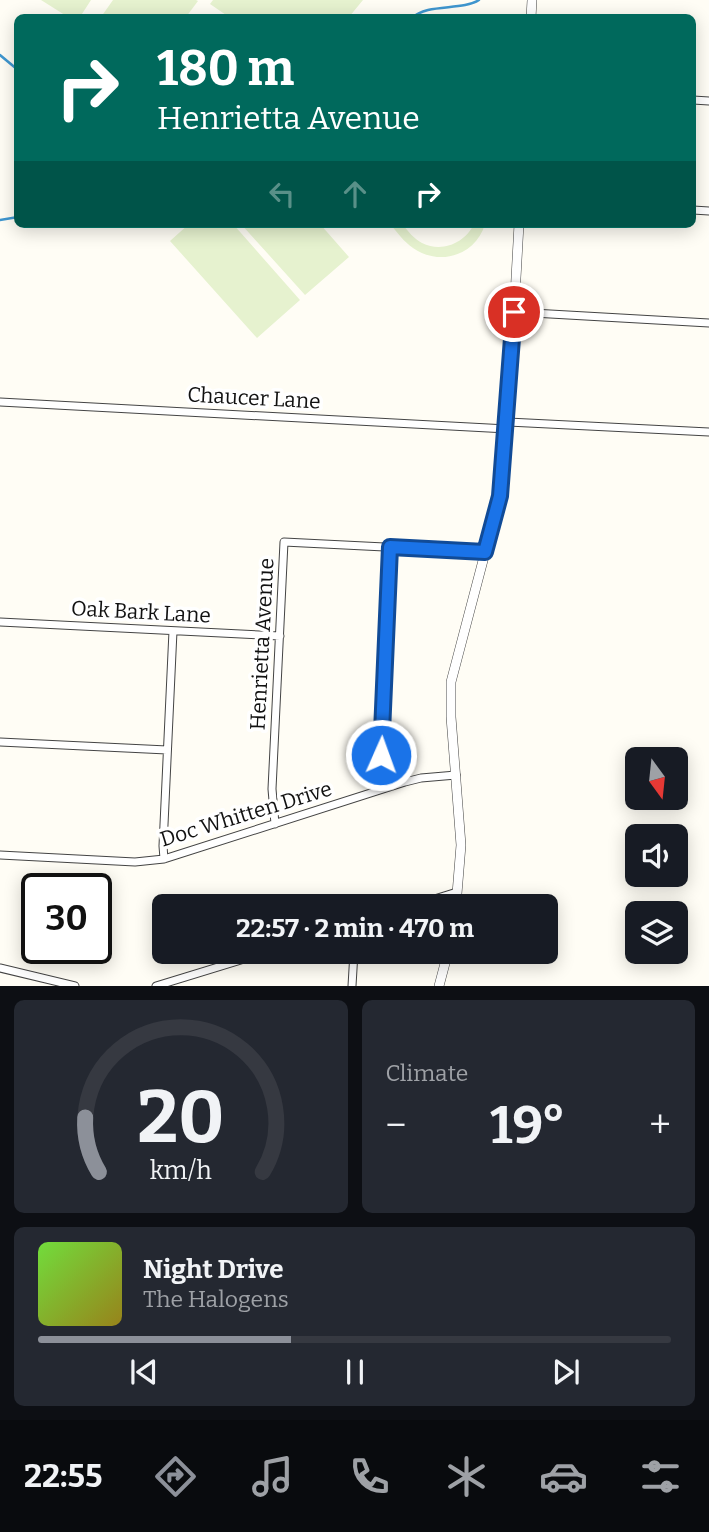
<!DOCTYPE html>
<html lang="en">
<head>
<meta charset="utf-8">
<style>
  :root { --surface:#171b24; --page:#242831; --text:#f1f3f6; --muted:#9ea1a6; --line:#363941; --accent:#8c9099 }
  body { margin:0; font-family:Bitter,serif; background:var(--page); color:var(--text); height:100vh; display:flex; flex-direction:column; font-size:26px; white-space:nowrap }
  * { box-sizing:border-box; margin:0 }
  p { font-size:23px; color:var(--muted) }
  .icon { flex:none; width:38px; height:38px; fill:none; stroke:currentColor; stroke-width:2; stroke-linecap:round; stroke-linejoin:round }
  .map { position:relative; height:986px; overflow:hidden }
  .side { display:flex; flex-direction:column; gap:14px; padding:14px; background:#0d0f14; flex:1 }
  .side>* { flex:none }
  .guide { position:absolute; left:14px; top:14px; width:682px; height:214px; border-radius:10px; box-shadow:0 4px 18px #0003; background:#00695c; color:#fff; overflow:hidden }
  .needle { width:46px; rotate:165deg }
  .buttons { position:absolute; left:625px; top:747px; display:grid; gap:14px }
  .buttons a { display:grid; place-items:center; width:63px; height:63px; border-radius:10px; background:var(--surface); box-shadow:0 4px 18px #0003; font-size:35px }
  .speed { position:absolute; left:21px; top:873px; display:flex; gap:14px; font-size:35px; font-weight:700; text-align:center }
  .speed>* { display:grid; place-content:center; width:91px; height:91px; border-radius:50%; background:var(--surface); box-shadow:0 4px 18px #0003; line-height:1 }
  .speed .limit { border:4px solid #111; border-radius:10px; background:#fff; color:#111 }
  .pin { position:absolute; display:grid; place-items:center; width:60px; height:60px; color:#fff; margin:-30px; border:4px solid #fff; border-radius:50%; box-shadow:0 2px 7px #0007 }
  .me { position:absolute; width:77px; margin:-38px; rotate:2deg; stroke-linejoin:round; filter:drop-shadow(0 0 5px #0008) }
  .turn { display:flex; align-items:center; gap:24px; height:147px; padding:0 28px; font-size:32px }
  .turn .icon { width:91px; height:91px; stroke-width:2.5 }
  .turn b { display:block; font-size:49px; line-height:60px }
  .lanes { display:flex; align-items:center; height:66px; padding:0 28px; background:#0003; justify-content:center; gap:35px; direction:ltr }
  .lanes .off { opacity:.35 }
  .big { font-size:52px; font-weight:700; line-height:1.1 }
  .side .widget { flex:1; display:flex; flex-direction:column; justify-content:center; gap:10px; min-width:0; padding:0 24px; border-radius:10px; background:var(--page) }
  .side .dial { align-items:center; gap:0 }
  .dial svg { height:182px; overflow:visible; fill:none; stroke:var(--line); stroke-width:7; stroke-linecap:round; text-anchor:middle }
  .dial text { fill:var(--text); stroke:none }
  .song { display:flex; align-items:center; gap:21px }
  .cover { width:84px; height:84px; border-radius:10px; background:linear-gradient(135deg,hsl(100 70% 55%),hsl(50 70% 35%)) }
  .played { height:7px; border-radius:4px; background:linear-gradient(90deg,var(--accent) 40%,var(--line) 40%) }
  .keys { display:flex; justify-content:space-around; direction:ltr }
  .heat { display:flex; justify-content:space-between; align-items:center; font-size:38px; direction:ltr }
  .side .tiles { flex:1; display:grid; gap:14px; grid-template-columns:1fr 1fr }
  .widget:last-child { grid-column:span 2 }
  .trip { position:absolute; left:152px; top:894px; width:406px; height:70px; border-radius:10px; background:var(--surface); box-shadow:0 4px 18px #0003; font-weight:700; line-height:70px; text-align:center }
  .dock { display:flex; height:112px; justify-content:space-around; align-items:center; background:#090b0e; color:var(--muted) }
  .dock .icon { width:49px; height:49px }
  .dock .selected { color:var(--accent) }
  .dock b { font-size:32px; color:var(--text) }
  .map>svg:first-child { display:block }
</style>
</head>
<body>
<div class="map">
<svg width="709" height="986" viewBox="0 0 709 986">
  <rect width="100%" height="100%" fill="#fffdf5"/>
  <path fill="#e6f2cf" d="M41,0H91L80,17H68Z
    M113,0H196L198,1L186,17H101Z
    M213,0H363L349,17H229L210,4Z
    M189,224H233L300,300L257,338L170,241Z
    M241,224H320L349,257L305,295Z
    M390,224H402C408,231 414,239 422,243C442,253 465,243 474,224H485C476,255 440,267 413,248C404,242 397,232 390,224Z"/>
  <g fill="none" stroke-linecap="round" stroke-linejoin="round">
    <path stroke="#3f96cf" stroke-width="2.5" d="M412,18C427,3 462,11 479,0
      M0,55L18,70
      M0,220L18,217"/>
    <defs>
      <path id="minor" d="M693,100L709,101
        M693,210L709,211
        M515,312L709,323
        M0,402L507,429
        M508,422L709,432
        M0,622L280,636
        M0,742L167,750
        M384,788L380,770L381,755L390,547
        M275,824L272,789L284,542L485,552
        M0,855L135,862L164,859L405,782L421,778L456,775
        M164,859L163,846L173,631
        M412,906L457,892
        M0,968L75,986
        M156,986L267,952
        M352,986L354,952"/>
      <path id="tertiary" d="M531,18L532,0
        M456,906L461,845L451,717V682L500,496L508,422L519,224
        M439,986L448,952"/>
    </defs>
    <use href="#minor" stroke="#444" stroke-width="9"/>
    <use href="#tertiary" stroke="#444" stroke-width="10"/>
    <use href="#minor" stroke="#fff" stroke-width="7"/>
    <use href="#tertiary" stroke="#fff" stroke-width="9"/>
  </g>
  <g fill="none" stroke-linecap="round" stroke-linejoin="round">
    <defs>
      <path id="route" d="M381,755L390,547L485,552L500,496L514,312"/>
    </defs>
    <use href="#route" stroke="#114b97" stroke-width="18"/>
    <use href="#route" stroke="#1a73e8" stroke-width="12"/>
  </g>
  <g text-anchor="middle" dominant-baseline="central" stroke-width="7" stroke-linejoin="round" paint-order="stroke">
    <g font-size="21" fill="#111" stroke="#fff">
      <text transform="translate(254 398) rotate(3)">Chaucer Lane</text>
      <text transform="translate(141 612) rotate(3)">Oak Bark Lane</text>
      <text transform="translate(262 644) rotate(-87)">Henrietta Avenue</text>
      <text transform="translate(246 814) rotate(-17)">Doc Whitten Drive</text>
    </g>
  </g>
</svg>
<div class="buttons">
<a><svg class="needle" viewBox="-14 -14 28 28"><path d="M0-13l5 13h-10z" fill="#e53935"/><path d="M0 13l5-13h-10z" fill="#9ea1a6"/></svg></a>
<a><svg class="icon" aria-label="sound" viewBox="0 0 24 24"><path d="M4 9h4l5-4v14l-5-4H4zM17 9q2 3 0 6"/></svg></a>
<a><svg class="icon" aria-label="layers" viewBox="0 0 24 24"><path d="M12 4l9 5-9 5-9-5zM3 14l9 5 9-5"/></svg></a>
</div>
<div class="speed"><div class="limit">30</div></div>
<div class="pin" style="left:514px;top:312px;background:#d93025"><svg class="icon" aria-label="arrive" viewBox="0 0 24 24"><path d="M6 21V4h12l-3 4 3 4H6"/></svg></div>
<svg class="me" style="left:381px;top:755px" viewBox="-20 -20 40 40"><circle r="17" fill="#1a73e8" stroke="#fff" stroke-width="3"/><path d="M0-11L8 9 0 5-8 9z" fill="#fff"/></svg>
<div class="trip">22:57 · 2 min · 470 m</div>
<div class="guide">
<div class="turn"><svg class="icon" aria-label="right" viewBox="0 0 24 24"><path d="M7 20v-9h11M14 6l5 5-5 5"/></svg><div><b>180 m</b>Henrietta Avenue</div></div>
<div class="lanes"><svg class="icon off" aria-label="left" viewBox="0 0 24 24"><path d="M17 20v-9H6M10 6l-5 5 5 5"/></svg><svg class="icon off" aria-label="ahead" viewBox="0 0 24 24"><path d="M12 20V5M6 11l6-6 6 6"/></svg><svg class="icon" aria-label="right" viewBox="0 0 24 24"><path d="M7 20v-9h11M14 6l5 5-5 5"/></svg></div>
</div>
</div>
<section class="side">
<div class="tiles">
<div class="widget dial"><svg viewBox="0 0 100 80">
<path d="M14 69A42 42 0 1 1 86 69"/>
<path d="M14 69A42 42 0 0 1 8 45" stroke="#8c9099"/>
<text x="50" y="56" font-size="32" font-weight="700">20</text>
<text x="50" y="72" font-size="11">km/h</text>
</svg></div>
<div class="widget"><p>Climate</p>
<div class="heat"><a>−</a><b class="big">19°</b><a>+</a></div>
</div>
<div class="widget">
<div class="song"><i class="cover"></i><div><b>Night Drive</b><p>The Halogens</p></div></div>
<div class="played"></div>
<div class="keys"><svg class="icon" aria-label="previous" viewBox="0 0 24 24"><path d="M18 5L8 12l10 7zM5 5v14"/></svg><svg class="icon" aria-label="pause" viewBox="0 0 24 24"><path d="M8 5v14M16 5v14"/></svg><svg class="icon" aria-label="next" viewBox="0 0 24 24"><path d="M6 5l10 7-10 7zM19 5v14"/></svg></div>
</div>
</div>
</section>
<nav class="dock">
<b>22:55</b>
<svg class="icon selected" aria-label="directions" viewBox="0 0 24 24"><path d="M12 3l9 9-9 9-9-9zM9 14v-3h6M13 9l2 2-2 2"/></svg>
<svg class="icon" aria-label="music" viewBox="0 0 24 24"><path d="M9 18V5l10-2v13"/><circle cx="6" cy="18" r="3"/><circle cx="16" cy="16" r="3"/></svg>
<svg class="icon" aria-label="phone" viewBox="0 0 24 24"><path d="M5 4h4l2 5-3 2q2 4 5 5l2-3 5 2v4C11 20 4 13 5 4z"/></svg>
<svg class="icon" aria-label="climate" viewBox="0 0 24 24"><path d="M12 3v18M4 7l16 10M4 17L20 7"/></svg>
<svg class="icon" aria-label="car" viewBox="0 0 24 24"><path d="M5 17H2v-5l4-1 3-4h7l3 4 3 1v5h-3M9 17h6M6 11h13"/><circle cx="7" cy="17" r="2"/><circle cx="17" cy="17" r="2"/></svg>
<svg class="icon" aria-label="filters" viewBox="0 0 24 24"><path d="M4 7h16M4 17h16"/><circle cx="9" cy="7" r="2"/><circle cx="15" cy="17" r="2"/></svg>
</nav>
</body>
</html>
